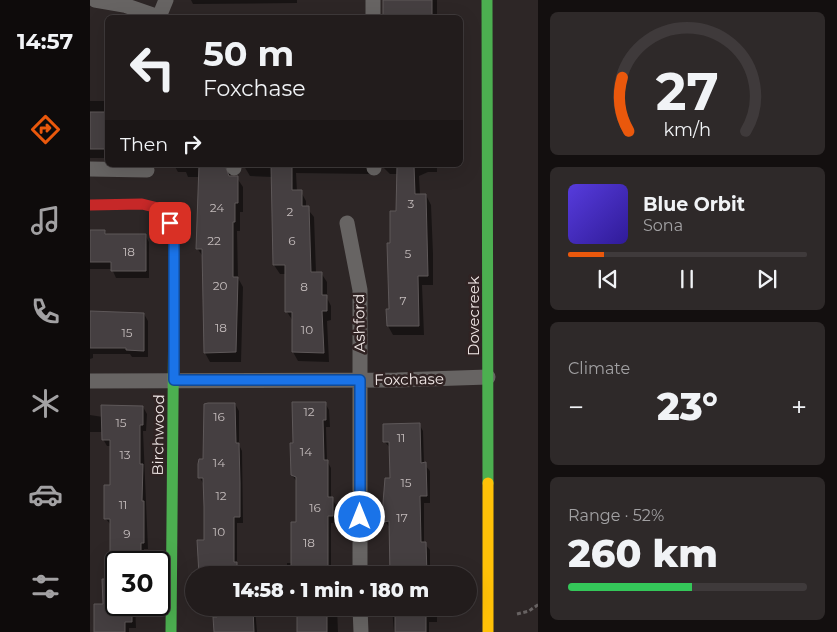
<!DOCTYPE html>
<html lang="en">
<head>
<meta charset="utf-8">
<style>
  :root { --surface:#221c1c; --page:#2e2929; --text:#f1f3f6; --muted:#a2a1a3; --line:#3f3a3b; --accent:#ea580c }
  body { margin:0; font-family:Montserrat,sans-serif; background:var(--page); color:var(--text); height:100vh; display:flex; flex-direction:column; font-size:19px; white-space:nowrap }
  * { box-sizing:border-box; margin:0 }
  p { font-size:16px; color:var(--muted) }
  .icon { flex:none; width:28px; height:28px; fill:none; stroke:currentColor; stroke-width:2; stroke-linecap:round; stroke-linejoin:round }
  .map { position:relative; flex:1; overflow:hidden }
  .side { display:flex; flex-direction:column; gap:12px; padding:12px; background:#130f0f; width:299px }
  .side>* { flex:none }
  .hud { position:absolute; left:15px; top:15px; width:358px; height:152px; border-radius:8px; box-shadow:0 5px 20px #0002,0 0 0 1px var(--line); background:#221c1c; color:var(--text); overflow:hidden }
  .speed { position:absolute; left:15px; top:551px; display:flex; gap:10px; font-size:25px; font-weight:700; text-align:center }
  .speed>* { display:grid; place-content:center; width:65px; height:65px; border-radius:50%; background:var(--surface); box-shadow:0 5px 20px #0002,0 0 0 1px var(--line); line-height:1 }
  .speed .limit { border:2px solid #111; border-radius:8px; background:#fff; color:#111 }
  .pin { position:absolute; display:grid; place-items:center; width:42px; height:42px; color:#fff; margin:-21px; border-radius:10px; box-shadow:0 2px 8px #0006 }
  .me { position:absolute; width:55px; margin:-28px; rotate:0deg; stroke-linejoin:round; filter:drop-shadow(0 0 4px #0008) }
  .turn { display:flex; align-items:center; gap:18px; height:105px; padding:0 15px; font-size:22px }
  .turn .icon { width:65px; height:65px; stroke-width:2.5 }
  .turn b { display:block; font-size:35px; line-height:42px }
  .then { display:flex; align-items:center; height:48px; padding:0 15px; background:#0003; gap:10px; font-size:19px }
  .big { font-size:38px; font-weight:800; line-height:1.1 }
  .side .card { flex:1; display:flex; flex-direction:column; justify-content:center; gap:8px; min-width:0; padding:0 18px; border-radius:8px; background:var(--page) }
  .side .dial { align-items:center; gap:0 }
  .dial svg { height:130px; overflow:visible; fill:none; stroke:var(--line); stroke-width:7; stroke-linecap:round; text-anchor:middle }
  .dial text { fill:var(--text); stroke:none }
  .song { display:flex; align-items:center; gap:15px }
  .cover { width:60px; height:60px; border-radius:8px; background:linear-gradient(135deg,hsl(250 70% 55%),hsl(250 70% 35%)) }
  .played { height:5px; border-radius:2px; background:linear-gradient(90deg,var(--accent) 15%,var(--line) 15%) }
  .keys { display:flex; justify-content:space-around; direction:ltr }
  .heat { display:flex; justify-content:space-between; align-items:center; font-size:28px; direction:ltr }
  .charge { height:8px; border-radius:4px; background:linear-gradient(90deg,#34c759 52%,var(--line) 0) }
  .trip { position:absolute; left:95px; top:566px; width:292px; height:50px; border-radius:25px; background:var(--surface); box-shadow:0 5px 20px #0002,0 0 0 1px var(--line); font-weight:800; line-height:50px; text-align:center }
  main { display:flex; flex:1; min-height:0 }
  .tab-bar { display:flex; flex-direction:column; width:90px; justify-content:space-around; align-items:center; background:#0e0b0b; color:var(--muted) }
  .tab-bar .icon { width:35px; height:35px }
  .tab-bar .current { color:var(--accent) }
  .tab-bar b { font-size:22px; color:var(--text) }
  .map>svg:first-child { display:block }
</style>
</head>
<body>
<main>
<nav class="tab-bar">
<b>14:57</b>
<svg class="icon current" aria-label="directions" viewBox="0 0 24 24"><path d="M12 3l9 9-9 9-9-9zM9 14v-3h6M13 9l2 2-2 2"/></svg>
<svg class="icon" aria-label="music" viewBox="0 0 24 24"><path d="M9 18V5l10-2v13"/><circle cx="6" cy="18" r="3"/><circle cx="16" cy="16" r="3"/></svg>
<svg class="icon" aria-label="phone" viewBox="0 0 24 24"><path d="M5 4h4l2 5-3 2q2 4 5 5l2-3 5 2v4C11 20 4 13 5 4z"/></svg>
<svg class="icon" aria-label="climate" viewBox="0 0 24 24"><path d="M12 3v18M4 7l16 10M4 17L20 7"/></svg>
<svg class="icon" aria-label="car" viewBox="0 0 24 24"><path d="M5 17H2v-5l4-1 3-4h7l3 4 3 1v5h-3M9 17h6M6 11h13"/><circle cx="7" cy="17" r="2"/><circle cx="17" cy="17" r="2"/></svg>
<svg class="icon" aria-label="filters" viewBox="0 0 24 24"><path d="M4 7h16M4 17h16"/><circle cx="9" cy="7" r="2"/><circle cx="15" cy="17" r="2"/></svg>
</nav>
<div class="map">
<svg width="449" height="632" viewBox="0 0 449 632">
  <rect width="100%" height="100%" fill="#2d2626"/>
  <path fill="#0007" d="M101,0H207V3L103,4Z
    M294,0H347V18H294Z
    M0,101H18V158H0Z
    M84,165H289L284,166L280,174L206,173L207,192H211L216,201V207L224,217L226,273H231L237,282V298L241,306V320L237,321L239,362L208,361L203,352V321L197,312L196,274H190L184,265L183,177L160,176L154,166H144L140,178H147L153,187V212H150V231H147L148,278L153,287L151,362H120L115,353L114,258L107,248L110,177H98L96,172H88Z
    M291,165H347V172H338L329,176L330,195H336L341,205L343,254V285H332L334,335H303L298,326L302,244L307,213L308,174H300Z
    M0,231H15L17,235H55L59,242V278H26L22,269H0Z
    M0,313L54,314L58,321V357H42L40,354H3V358L0,359Z
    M235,403L239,410L240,427H236L237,461L241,468V498L246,505L247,523H241V575H197V563H202L208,523L207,482L202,475L204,444Z
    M145,404L149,411V445L152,451L153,523H147V565L150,575H110L115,541L114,485L110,478L114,460Z
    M53,407L57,414L56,431H53L58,549H54L53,562H26V605H45L46,628H39V632H6L16,610L15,565H21V525L15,518L22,486L21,446H17L13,439V432H0V415L13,417Z
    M329,424L333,431L334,464L340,471V503H334V543L340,550V575H301L300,528L295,521L301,479V449L295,442Z
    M124,608H165L167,632H125Z
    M206,608H247L248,632H208V608Z
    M302,608H347V622H339V632H304Z"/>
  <path fill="#453f41" stroke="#5e5859" d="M293,0H342V18H293Z
    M0,112H18V149H0Z
    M109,165H135L139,176H148V203H145V222H143V277H148L146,352L114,353L112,249H106Z
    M181,165H202V190H212V206H219L221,272H232V295H237V311H232L234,353L202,352V312H195V265H183Z
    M307,165H324L325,194H336L338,276H328L329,326H297L296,309H299L297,243H300V211H306Z
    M0,230H15V234H56V271H21V262H0Z
    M0,311L54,313V351L36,350V348H0Z
    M202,402H236V420H233L234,460H238V497H243V516H238V575H201V522H206V477L201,475L200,443H203Z
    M118,403H145L146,443H149L150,483V517H144V562H147V575H109L107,540H114V507L113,478H108V464L109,459H113L114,404Z
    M11,405L53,406V425H50V464H53L52,501H54V543H51V558L20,559V519H14V485H20V440H12Z
    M330,423L331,463L336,462L337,496H330L331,542H336L337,575H300L299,521L293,522V503L295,478H300L299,442H293V424Z
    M12,579H26V605H42V622H35V632H4V604H13Z
    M127,608H163L164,632H124L123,617H127Z
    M207,608H237V632H207Z
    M305,608H336V632H305Z"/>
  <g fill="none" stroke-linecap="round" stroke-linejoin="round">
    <path stroke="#676262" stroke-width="3" stroke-dasharray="4 2.5" stroke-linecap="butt" d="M427,614L439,611L449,604"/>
    <path stroke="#676463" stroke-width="15" d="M5,0L34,5L69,17L76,0
      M283,0V18
      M144,165V168
      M284,165V168
      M0,169L57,170
      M257,223L270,290V575
      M0,381L307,380L398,377
      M270,608L271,632"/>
    <path stroke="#4caf50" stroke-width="11" d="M397,0L398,483
      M81,632L84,294"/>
    <path stroke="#ffc107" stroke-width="11" d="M398,483V632"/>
    <path stroke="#c62828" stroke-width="11" d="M0,205L52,204L76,210L84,236V294"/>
  </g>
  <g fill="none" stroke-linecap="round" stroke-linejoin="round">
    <defs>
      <path id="route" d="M80,223L84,236V380H270V517"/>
    </defs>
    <use href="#route" stroke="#114b97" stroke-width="12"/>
    <use href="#route" stroke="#1a73e8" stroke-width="9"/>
  </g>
  <g text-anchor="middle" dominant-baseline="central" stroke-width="5" stroke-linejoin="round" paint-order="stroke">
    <g font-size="12" fill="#c5bdbd">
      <text x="321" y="203">3</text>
      <text x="127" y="207">24</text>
      <text x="200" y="211">2</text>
      <text x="124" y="240">22</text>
      <text x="202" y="240">6</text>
      <text x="39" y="251">18</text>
      <text x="318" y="253">5</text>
      <text x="130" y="285">20</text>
      <text x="214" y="286">8</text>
      <text x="313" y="300">7</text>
      <text x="131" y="327">18</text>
      <text x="217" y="329">10</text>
      <text x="37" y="332">15</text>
      <text x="219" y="411">12</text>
      <text x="129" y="416">16</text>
      <text x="31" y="422">15</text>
      <text x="311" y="437">11</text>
      <text x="216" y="451">14</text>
      <text x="35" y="454">13</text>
      <text x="129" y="462">14</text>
      <text x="316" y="482">15</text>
      <text x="131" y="495">12</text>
      <text x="33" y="504">11</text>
      <text x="225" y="507">16</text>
      <text x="312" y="517">17</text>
      <text x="129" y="531">10</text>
      <text x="37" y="533">9</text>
      <text x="219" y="542">18</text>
    </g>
    <g font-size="15" fill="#f0e7e6" stroke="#302323">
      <text transform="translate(383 316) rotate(-90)">Dovecreek</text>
      <text transform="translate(269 323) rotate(-91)">Ashford</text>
      <text transform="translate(319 379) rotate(-1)">Foxchase</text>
      <text transform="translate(68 435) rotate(-89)">Birchwood</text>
    </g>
  </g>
</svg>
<div class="speed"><div class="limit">30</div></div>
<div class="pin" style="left:80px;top:223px;background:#d93025"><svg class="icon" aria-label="arrive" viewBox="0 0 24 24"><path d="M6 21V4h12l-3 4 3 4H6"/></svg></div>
<svg class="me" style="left:270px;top:517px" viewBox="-20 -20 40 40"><circle r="17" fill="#1a73e8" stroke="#fff" stroke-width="3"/><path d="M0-11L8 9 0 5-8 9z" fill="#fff"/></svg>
<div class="trip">14:58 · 1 min · 180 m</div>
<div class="hud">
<div class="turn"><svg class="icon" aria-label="left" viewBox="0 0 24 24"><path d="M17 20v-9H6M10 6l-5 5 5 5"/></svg><div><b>50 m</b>Foxchase</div></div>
<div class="then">Then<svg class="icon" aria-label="right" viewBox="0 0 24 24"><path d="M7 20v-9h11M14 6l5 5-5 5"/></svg></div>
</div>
</div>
<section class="side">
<div class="card dial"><svg viewBox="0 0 100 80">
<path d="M14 69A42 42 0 1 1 86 69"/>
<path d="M14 69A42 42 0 0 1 10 36" stroke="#ea580c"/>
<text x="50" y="56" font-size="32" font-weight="700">27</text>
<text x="50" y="72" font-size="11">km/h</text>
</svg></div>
<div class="card">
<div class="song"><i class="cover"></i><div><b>Blue Orbit</b><p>Sona</p></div></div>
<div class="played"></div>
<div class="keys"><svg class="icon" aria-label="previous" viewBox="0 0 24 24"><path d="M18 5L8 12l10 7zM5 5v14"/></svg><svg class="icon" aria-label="pause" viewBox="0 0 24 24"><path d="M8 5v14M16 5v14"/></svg><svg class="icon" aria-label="next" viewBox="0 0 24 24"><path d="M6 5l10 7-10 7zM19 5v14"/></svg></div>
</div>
<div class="card"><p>Climate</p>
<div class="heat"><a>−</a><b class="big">23°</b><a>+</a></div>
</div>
<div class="card"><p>Range · 52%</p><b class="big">260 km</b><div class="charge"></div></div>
</section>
</main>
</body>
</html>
